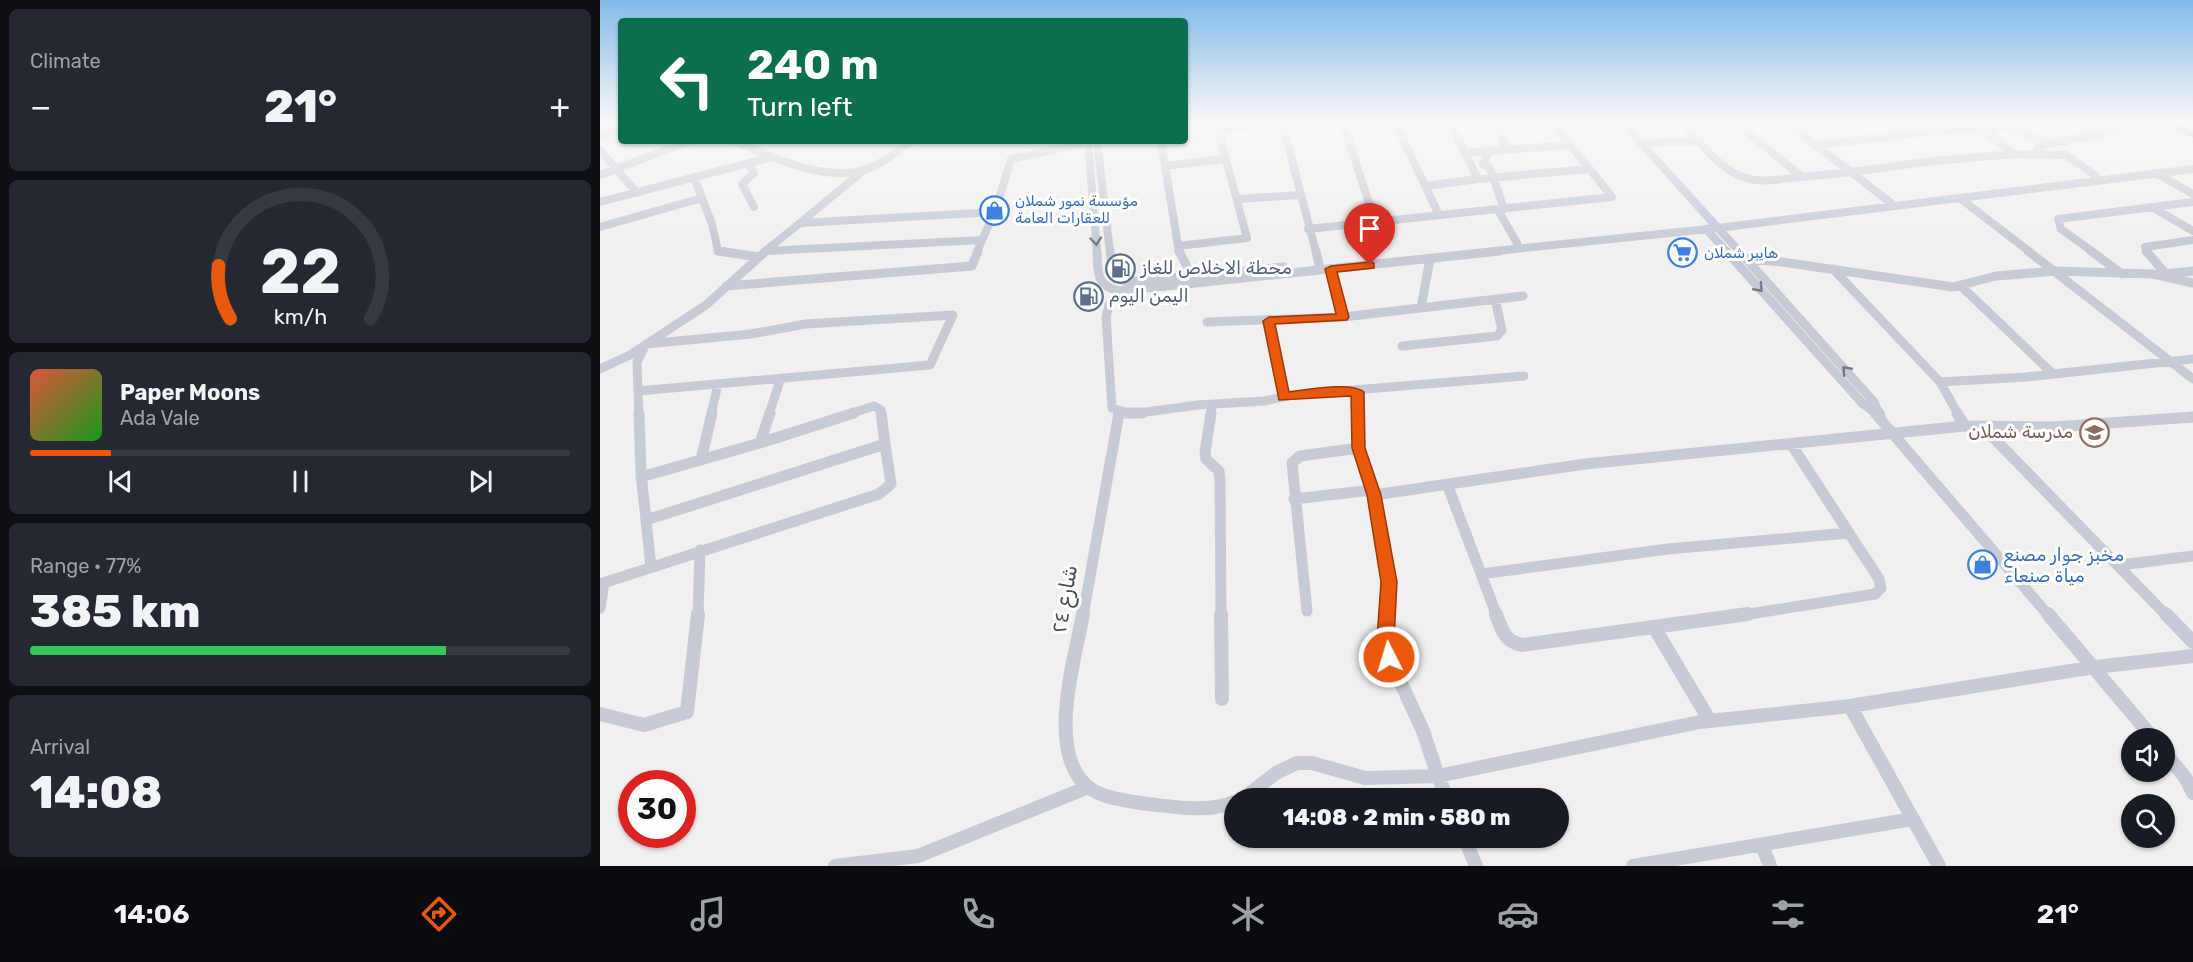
<!DOCTYPE html>
<html lang="en">
<head>
<meta charset="utf-8">
<style>
  :root { --surface:#171b24; --page:#242831; --text:#f1f3f6; --muted:#9ea1a6; --line:#363941; --accent:#ea580c }
  body { margin:0; font-family:Rubik,Cairo,sans-serif; background:var(--page); color:var(--text); height:100vh; display:flex; flex-direction:column; font-size:22px; white-space:nowrap }
  * { box-sizing:border-box; margin:0 }
  p { font-size:20px; color:var(--muted) }
  .icon { flex:none; width:33px; height:33px; fill:none; stroke:currentColor; stroke-width:2; stroke-linecap:round; stroke-linejoin:round }
  .map { position:relative; flex:1; overflow:hidden }
  .panel { display:flex; flex-direction:column; gap:9px; padding:9px; background:#0d0f14; width:600px }
  .panel>* { flex:none }
  .hud { position:absolute; left:18px; top:18px; width:570px; height:126px; border-radius:6px; box-shadow:0 2px 4px #0004; background:#0b6e4f; color:#fff; overflow:hidden }
  .controls { position:absolute; left:1521px; top:728px; display:grid; gap:12px }
  .controls a { display:grid; place-items:center; width:54px; height:54px; border-radius:50%; background:var(--surface); box-shadow:0 2px 4px #0004; font-size:30px }
  .speed { position:absolute; left:18px; top:770px; display:flex; gap:12px; font-size:30px; font-weight:700; text-align:center }
  .speed>* { display:grid; place-content:center; width:78px; height:78px; border-radius:50%; background:var(--surface); box-shadow:0 2px 4px #0004; line-height:1 }
  .speed .limit { border:9px solid #d22; background:#fff; color:#111 }
  .pin { position:absolute; display:grid; place-items:center; width:51px; height:51px; color:#fff; margin:-62px -26px; border-radius:50% 50% 50% 0; rotate:-45deg; box-shadow:0 0 6px #0007 }
  .pin .icon { rotate:45deg }
  .me { position:absolute; width:66px; margin:-33px; rotate:355deg; stroke-linejoin:round; filter:drop-shadow(0 0 4px #0008) }
  .turn { display:flex; align-items:center; gap:21px; height:126px; padding:0 30px; font-size:27px }
  .turn .icon { width:78px; height:78px; stroke-width:2.5 }
  .turn b { display:block; font-size:42px; line-height:51px }
  .big { font-size:45px; font-weight:800; line-height:1.1 }
  .panel .tile { flex:1; display:flex; flex-direction:column; justify-content:center; gap:9px; min-width:0; padding:0 21px; border-radius:9px; background:var(--page) }
  .panel .dial { align-items:center; gap:0 }
  .dial svg { height:156px; overflow:visible; fill:none; stroke:var(--line); stroke-width:7; stroke-linecap:round; text-anchor:middle }
  .dial text { fill:var(--text); stroke:none }
  .song { display:flex; align-items:center; gap:18px }
  .cover { width:72px; height:72px; border-radius:9px; background:linear-gradient(135deg,hsl(10 70% 55%),hsl(120 70% 35%)) }
  .played { height:6px; border-radius:3px; background:linear-gradient(90deg,var(--accent) 15%,var(--line) 15%) }
  .keys { display:flex; justify-content:space-around; direction:ltr }
  .heat { display:flex; justify-content:space-between; align-items:center; font-size:33px; direction:ltr }
  .charge { height:9px; border-radius:4px; background:linear-gradient(90deg,#34c759 77%,var(--line) 0) }
  .trip { position:absolute; left:624px; top:788px; width:345px; height:60px; border-radius:30px; background:var(--surface); box-shadow:0 2px 4px #0004; font-weight:800; line-height:60px; text-align:center }
  .dock { display:flex; height:96px; justify-content:space-around; align-items:center; background:#090b0e; color:var(--muted) }
  .dock .icon { width:42px; height:42px }
  .dock .active { color:var(--accent) }
  .dock b { font-size:27px; color:var(--text) }
  main { display:flex; flex:1; min-height:0 }
  .map>svg:first-child { display:block }
</style>
</head>
<body>
<main>
<section class="panel">
<div class="tile"><p>Climate</p>
<div class="heat"><a>−</a><b class="big">21°</b><a>+</a></div>
</div>
<div class="tile dial"><svg viewBox="0 0 100 80">
<path d="M14 69A42 42 0 1 1 86 69"/>
<path d="M14 69A42 42 0 0 1 8 42" stroke="#ea580c"/>
<text x="50" y="56" font-size="32" font-weight="700">22</text>
<text x="50" y="72" font-size="11">km/h</text>
</svg></div>
<div class="tile">
<div class="song"><i class="cover"></i><div><b>Paper Moons</b><p>Ada Vale</p></div></div>
<div class="played"></div>
<div class="keys"><svg class="icon" aria-label="previous" viewBox="0 0 24 24"><path d="M18 5L8 12l10 7zM5 5v14"/></svg><svg class="icon" aria-label="pause" viewBox="0 0 24 24"><path d="M8 5v14M16 5v14"/></svg><svg class="icon" aria-label="next" viewBox="0 0 24 24"><path d="M6 5l10 7-10 7zM19 5v14"/></svg></div>
</div>
<div class="tile"><p>Range · 77%</p><b class="big">385 km</b><div class="charge"></div></div>
<div class="tile"><p>Arrival</p><b class="big">14:08</b></div>
</section>
<div class="map">
<svg width="1593" height="866" viewBox="0 0 1593 866">
  <rect width="100%" height="100%" fill="#f2f0ef"/>
  <g fill="none" stroke-linecap="round" stroke-linejoin="round">
    <path stroke="#c6cbd6" stroke-width="8" d="M682,122L716,252
      M743,122L775,222
      M795,122L839,215
      M850,122L878,179L988,169
      M898,122L906,150
      M1082,122C1102,144 1123,176 1155,180C1170,182 1187,178 1202,177
      M1135,122L1202,177L1251,172L1291,203
      M1186,122L1216,145
      M1342,122L1353,129
      M1353,129H1382L1414,154L1333,161L1251,172L1216,145Z
      M1382,129L1409,127L1447,144
      M0,135L21,128
      M135,141C172,157 223,182 264,170C281,165 297,151 311,141
      M488,141L497,252
      M497,141L510,252
      M561,141L579,252
      M1040,143L1100,141
      M71,148L89,141
      M0,150L37,193
      M889,151L883,164L890,168L904,209
      M865,153L969,145
      M1414,154L1466,155L1496,176
      M1439,154L1437,149L1447,144L1503,133L1539,122
      M148,163L154,173L142,184L154,207
      M565,166L625,159
      M264,170L200,223L395,212L411,159L488,142
      M1556,173L1593,194
      M0,175L71,148L69,141
      M94,177L112,224L118,251L128,252
      M825,186L878,179
      M637,199L700,195
      M1361,199L1430,252
      M0,202L172,157
      M1552,207L1593,231
      M898,210L917,243
      M0,227L102,198
      M1118,228L1140,252
      M708,229L1012,197L952,122
      M1106,229L1127,252
      M578,246L647,238L618,130L682,123
      M166,251L382,240L395,212
      M164,252L200,223
      M377,252L382,240
      M886,252L1118,228L1593,169
      M1493,252L1461,229L1458,219L1593,202
      M1547,252L1545,247L1593,240"/>
    <path stroke="#c6cbd6" stroke-width="9" d="M118,251L159,257
      M497,251C498,272 495,285 519,291L900,251
      M510,251L513,275L527,282L684,267
      M579,251L592,276
      M716,251L719,264
      M1126,251L1262,403L1277,414
      M1139,251L1274,402L1279,414
      M1428,251L1593,379
      M1491,251L1522,274
      M1546,251L1565,273
      M1146,259L1182,262L1353,287L1396,276L1457,271L1553,274L1593,283
      M731,269L743,317
      M1233,269L1340,382L1358,414
      M1563,274L1593,271
      M126,286L372,266L378,251
      M1361,286L1453,374
      M519,291L509,305L506,317L512,408L531,414L598,405L664,401L693,395L924,376
      M821,308L830,259
      M353,315L330,365L38,391L37,362L46,344L151,334L206,324Z
      M669,321L684,397
      M607,322L743,317L923,296
      M802,346L897,336L902,330L895,299
      M0,369L30,355L106,305L166,251
      M1340,382L1426,377L1593,359
      M38,391L39,414
      M757,392L758,414
      M111,414L118,384
      M169,414L181,378
      M249,414L274,406L281,410V414
      M611,414L612,404"/>
    <path stroke="#c6cbd6" stroke-width="11" d="M39,413L41,473L51,567
      M170,413L160,443L254,413
      M522,413H542
      M611,413L605,453L606,459L619,471L620,480L621,616
      M758,413L759,448L774,495L789,582L787,616
      M1275,413L1449,616
      M1279,413L1280,416
      M1357,413L1365,426
      M1382,426L1567,616
      M101,460L112,413
      M41,477L160,443
      M847,484L897,616
      M774,495L985,464L1365,426L1454,427L1593,417
      M694,499L772,490
      M46,520L285,444L281,413
      M1520,565L1593,556
      M881,574L1068,549L1249,533
      M0,584L279,494L291,484L285,444
      M0,608L4,583
      M707,611L692,463L700,456L759,448
      M98,616L100,550
      M483,616L519,413
      M1137,616L1275,594L1281,588L1279,579L1191,444"/>
    <path stroke="#c6cbd6" stroke-width="14" d="M483,614C475,659 446,751 487,786C502,799 529,801 548,804C576,807 607,813 634,802
      M621,614L622,699
      M896,614C902,630 904,641 922,645L1148,614
      M1448,614L1553,738
      M1566,614L1593,642
      M1054,627L1110,721
      M1250,706L1339,866
      M0,714L44,725L87,712L98,614
      M1564,752L1585,777L1593,793
      M644,798L676,773L697,763H712L765,778L838,776L823,731L789,657L786,639L787,614
      M847,798L838,776L1100,722L1250,706L1495,667L1593,656
      M864,837L876,866
      M1162,845L1170,866
      M235,866L318,856L486,788
      M1033,866L1313,819"/>
    <path fill="#c2c8d8" fill-rule="evenodd" d="M1017,122H1027L1122,226V230H1114Z"/>
    <path fill="#b0b8ce" fill-rule="evenodd" d="M1561,122H1574L1593,131V138Z"/>
  </g>
  <defs><path id="oneway-chevron" d="M-2-3.5L2.5 0L-2 3.5" fill="none" stroke-width="1.6" stroke-linecap="round" stroke-linejoin="round" transform="scale(1.5)"/></defs>
  <g stroke="#747a87">
    <use href="#oneway-chevron" transform="translate(496 241) rotate(85)"/>
    <use href="#oneway-chevron" transform="translate(1159 288) rotate(48)"/>
    <use href="#oneway-chevron" transform="translate(1246 370) rotate(-132)"/>
  </g>
  <linearGradient id="sky" x2="0" y2="1"><stop stop-color="#83bae9"/><stop offset="0.5" stop-color="#f9f8f8"/><stop offset="1" stop-color="#f9f8f8" stop-opacity="0"/></linearGradient>
  <rect width="1593" height="243" fill="url(#sky)"/>
  <path fill="#ea580c" stroke="#983908" stroke-width="1.5" d="M770,262L774,263V268L737,272L749,317L747,320L675,324L689,392C705,390 753,381 764,392L765,448L781,495L797,582L794,639L798,657L795,663L789,665L783,663L777,639L781,582L767,495L752,448L751,396L679,400L663,321L669,317L736,314L725,269L731,266Z"/>
  <defs>
    <symbol id="shop-ring" viewBox="-11 -11 22 22"><circle r="9.5" fill="#fff" stroke="#3f7fe0" stroke-width="1.5"/><path d="M-5-2.5h2.3a2.7 3.5 0 0 1 5.4 0H5L5.5 6h-11ZM-1.5-2.5h3a1.5 2.3 0 0 0-3 0Z" fill="#3f7fe0"/></symbol>
    <symbol id="supermarket-ring" viewBox="-11 -11 22 22"><circle r="9.5" fill="#fff" stroke="#3f7fe0" stroke-width="1.5"/><path d="M-6-5.5h2.5l.6 2H6L4.5 2H-2.5L-4.4-4H-6ZM-1.5 3.2a1.3 1.3 0 1 0 .1 0ZM3 3.2a1.3 1.3 0 1 0 .1 0Z" fill="#3f7fe0"/></symbol>
    <symbol id="fuel-ring" viewBox="-11 -11 22 22"><circle r="9.5" fill="#fff" stroke="#5c6f8a" stroke-width="1.5"/><path d="M-5.5-6h7V0h2V4h1.3V-2.5L3-4.5l.8-.8L6-3V5H2.5V1h-1V6h-7ZM-4.2-4.7v3.2H.2V-4.7Z" fill="#5c6f8a"/></symbol>
    <symbol id="school-ring" viewBox="-11 -11 22 22"><circle r="9.5" fill="#fff" stroke="#8d6e63" stroke-width="1.5"/><path d="M0-5L7-2L0 1L-7-2ZM-4 1L0 2.5L4 1V4Q0 6-4 4Z" fill="#8d6e63"/></symbol>
  </defs>
  <g fill-rule="evenodd">
    <use href="#shop-ring" x="378" y="194" width="33" height="33"/>
    <use href="#supermarket-ring" x="1066" y="236" width="33" height="33"/>
    <use href="#fuel-ring" x="504" y="252" width="33" height="33"/>
    <use href="#fuel-ring" x="472" y="280" width="33" height="33"/>
    <use href="#school-ring" x="1478" y="416" width="33" height="33"/>
    <use href="#shop-ring" x="1366" y="548" width="33" height="33"/>
  </g>
  <g text-anchor="middle" dominant-baseline="central" stroke-width="6" stroke-linejoin="round" paint-order="stroke">
    <g font-size="15" fill="#366cbe" stroke="#fff" text-anchor="start">
      <text x="415" y="201">مؤسسة نمور شملان<tspan x="415" dy="17">للعقارات العامة</tspan></text>
      <text x="1104" y="253">هايبر شملان</text>
    </g>
    <g font-size="18" fill="#4e5e75" stroke="#fff" text-anchor="start">
      <text x="541" y="268">محطة الاخلاص للغاز</text>
      <text x="509" y="296">اليمن اليوم</text>
    </g>
    <g font-size="18" fill="#785e54" stroke="#fff" text-anchor="end">
      <text x="1473" y="432">مدرسة شملان</text>
    </g>
    <g font-size="18" fill="#366cbe" stroke="#fff" text-anchor="start">
      <text x="1404" y="555">مخبز جوار مصنع<tspan x="1404" dy="21">مياة صنعاء</tspan></text>
    </g>
    <g font-size="21" fill="#484e5d" stroke="#fff">
      <text transform="translate(464 599) rotate(-80)">شارع ٢٤</text>
    </g>
  </g>
</svg>
<div class="controls">
<a><svg class="icon" aria-label="sound" viewBox="0 0 24 24"><path d="M4 9h4l5-4v14l-5-4H4zM17 9q2 3 0 6"/></svg></a>
<a><svg class="icon" aria-label="search" viewBox="0 0 24 24"><circle cx="10" cy="10" r="6"/><path d="M15 15l6 6"/></svg></a>
</div>
<div class="speed"><div class="limit">30</div></div>
<div class="pin" style="left:770px;top:265px;background:#d93025"><svg class="icon" aria-label="arrive" viewBox="0 0 24 24"><path d="M6 21V4h12l-3 4 3 4H6"/></svg></div>
<svg class="me" style="left:789px;top:657px" viewBox="-20 -20 40 40"><circle r="17" fill="#ea580c" stroke="#fff" stroke-width="3"/><path d="M0-11L8 9 0 5-8 9z" fill="#fff"/></svg>
<div class="trip">14:08 · 2 min · 580 m</div>
<div class="hud">
<div class="turn"><svg class="icon" aria-label="left" viewBox="0 0 24 24"><path d="M17 20v-9H6M10 6l-5 5 5 5"/></svg><div><b>240 m</b>Turn left</div></div>
</div>
</div>
</main>
<nav class="dock">
<b>14:06</b>
<svg class="icon active" aria-label="directions" viewBox="0 0 24 24"><path d="M12 3l9 9-9 9-9-9zM9 14v-3h6M13 9l2 2-2 2"/></svg>
<svg class="icon" aria-label="music" viewBox="0 0 24 24"><path d="M9 18V5l10-2v13"/><circle cx="6" cy="18" r="3"/><circle cx="16" cy="16" r="3"/></svg>
<svg class="icon" aria-label="phone" viewBox="0 0 24 24"><path d="M5 4h4l2 5-3 2q2 4 5 5l2-3 5 2v4C11 20 4 13 5 4z"/></svg>
<svg class="icon" aria-label="climate" viewBox="0 0 24 24"><path d="M12 3v18M4 7l16 10M4 17L20 7"/></svg>
<svg class="icon" aria-label="car" viewBox="0 0 24 24"><path d="M5 17H2v-5l4-1 3-4h7l3 4 3 1v5h-3M9 17h6M6 11h13"/><circle cx="7" cy="17" r="2"/><circle cx="17" cy="17" r="2"/></svg>
<svg class="icon" aria-label="filters" viewBox="0 0 24 24"><path d="M4 7h16M4 17h16"/><circle cx="9" cy="7" r="2"/><circle cx="15" cy="17" r="2"/></svg>
<b>21°</b>
</nav>
</body>
</html>
